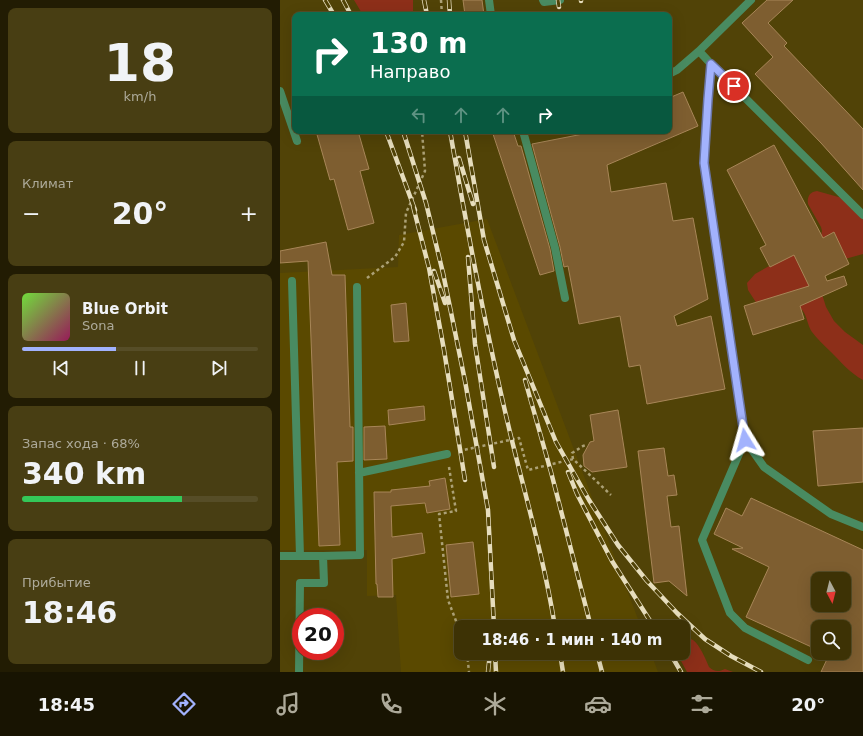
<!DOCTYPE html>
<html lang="ru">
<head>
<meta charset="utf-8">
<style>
  :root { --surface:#3d3205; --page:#483e13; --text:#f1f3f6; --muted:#adaa9a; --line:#564d27; --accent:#a2b2fd }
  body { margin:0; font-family:"DejaVu Sans",sans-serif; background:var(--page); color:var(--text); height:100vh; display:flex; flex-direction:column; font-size:15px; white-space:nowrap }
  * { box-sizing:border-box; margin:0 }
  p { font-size:13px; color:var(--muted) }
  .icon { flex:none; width:22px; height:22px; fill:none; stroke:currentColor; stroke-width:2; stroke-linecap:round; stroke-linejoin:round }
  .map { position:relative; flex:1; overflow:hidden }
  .side { display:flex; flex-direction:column; gap:8px; padding:8px; background:#221c03; width:280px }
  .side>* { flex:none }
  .banner { position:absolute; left:12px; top:12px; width:380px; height:122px; border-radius:8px; box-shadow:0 4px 16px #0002,0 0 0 1px var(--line); background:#0b6e4f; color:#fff; overflow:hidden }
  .needle { width:26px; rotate:173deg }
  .tools { position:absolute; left:531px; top:572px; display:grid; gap:8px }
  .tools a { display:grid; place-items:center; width:40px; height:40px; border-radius:8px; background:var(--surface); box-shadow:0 4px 16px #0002,0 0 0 1px var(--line); font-size:20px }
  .speed { position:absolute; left:12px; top:608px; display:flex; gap:8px; font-size:20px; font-weight:700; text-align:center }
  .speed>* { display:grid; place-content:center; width:52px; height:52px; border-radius:50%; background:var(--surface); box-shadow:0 4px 16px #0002,0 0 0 1px var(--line); line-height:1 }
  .speed .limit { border:6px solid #d22; background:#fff; color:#111 }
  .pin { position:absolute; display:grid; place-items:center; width:34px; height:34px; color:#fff; margin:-17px; border:2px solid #fff; border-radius:50%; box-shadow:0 1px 4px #0007 }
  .me { position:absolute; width:44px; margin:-22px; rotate:352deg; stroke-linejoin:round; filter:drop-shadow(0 0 3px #0008) }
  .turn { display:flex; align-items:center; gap:14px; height:84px; padding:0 12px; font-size:18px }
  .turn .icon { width:52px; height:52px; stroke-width:2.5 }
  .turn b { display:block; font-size:28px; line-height:34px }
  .lanes { display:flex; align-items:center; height:38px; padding:0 12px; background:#0003; justify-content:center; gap:20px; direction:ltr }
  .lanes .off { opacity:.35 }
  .big { font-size:30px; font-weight:800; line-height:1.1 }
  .side .card { flex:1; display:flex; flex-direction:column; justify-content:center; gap:6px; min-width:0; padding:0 14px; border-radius:8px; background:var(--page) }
  .side .dial { align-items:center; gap:0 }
  .dial b { font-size:52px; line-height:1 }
  .song { display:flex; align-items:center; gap:12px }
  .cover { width:48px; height:48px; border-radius:6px; background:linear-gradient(135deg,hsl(100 70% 55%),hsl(330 70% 35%)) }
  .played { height:4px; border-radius:2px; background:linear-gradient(90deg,var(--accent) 40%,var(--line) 40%) }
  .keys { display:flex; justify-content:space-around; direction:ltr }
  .heat { display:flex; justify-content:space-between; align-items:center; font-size:22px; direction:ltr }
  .charge { height:6px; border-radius:3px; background:linear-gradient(90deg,#34c759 68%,var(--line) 0) }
  .trip { position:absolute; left:174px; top:620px; width:236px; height:40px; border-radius:8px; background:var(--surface); box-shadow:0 4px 16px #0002,0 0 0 1px var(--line); font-weight:800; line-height:40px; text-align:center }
  .dock { display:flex; height:64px; justify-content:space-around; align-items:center; background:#181402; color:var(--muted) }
  .dock .icon { width:28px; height:28px }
  .dock .on { color:var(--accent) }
  .dock b { font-size:18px; color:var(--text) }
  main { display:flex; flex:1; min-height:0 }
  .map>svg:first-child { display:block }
</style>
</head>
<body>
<main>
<section class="side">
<div class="card dial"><b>18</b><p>km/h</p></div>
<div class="card"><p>Климат</p>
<div class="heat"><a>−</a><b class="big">20°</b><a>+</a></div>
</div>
<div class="card">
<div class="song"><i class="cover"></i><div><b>Blue Orbit</b><p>Sona</p></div></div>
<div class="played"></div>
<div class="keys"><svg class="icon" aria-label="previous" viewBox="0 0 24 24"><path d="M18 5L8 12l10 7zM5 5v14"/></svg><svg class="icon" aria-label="pause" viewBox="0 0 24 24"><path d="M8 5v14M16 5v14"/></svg><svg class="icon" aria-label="next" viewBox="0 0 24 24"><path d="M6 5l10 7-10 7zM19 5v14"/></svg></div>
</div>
<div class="card"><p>Запас хода · 68%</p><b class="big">340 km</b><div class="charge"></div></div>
<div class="card"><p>Прибытие</p><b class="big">18:46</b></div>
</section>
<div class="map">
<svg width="583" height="672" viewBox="0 0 583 672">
  <rect width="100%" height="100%" fill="#514307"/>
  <path fill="#5a4900" d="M207,219L361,627H181V653H371L378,672H121L116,595L87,596V550H0V273L118,267L119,235Z"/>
  <path fill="#8d2f19" d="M74,0H133V15H83Z
    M537,191L562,198L583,216V254L565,259L546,269L541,291L546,307L554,321L565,332L583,345V380C570,373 561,362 551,352C544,345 537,339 532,332C526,323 528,312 517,306C511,304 485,304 477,304L468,290L467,283L475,274L541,237L542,231L541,227L528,204C527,196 530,192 537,191Z
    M403,639C406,639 410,638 413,640C420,645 426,660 429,667C434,672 439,672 445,669L453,672H407L400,659L397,653H403Z"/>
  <path fill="#7e5e30" stroke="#a88658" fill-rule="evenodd" d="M183,0H202L204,15H185Z
    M487,0H513L488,23L507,43L504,46L583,129V190L541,143L475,74L493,57L462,23Z
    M403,92L418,126L327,165L331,192L386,183L393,221L413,218L428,299L394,316L397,326L431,316L445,389L367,404L360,365L349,367L340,316L299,324L288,266L284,267L280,247L252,144L303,134L311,131H389V98Z
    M36,131H78L89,169L80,171L94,223L68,230L54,179L50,180Z
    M212,131H233L238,146H241L270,249L274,271L260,275Z
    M494,145L543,238L554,232L569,264L545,276L547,281L564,276L567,285L520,306L524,319L473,335L464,306L529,286L514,255L490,267L480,248L486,245L447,170Z
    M46,242L52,275H65L70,427H73V461L57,462L60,545L39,546L28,261L0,263V251Z
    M126,303L129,341L114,342L111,305Z
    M144,406L145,420L109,425L108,410Z
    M338,410L347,467L312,472L304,466L303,455L310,442L314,441L310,415Z
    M105,426L107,459L84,460V427Z
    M583,428V482L538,486L533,431Z
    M384,448L388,476L394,475L397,495L387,496L391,527L399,526L407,596L389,581L374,583L358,451Z
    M165,478L170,509L147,513L145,503L111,506L112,537L142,533L145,553L112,559L113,597H98L97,584H96L94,492H111V490L150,486L149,481Z
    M471,498L583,550V672H541L549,655L545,653H564V627H538V650L466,617L489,567L452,549L463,548L434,534L446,508L462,516ZM538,579H564V605H538Z
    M193,542L199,594L171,597L166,545Z"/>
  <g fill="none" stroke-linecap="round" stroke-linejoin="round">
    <path stroke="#aca176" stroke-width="2.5" stroke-dasharray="3 3" stroke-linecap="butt" d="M161,0L162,15
      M87,278L115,257L124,242L126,213L145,171L142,131
      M179,451L239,438L248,470L293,459L331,495
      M293,459L292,453L303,446L306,445
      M169,467L176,511L159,514L168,600L181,634
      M187,653L189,672"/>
    <path stroke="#498b61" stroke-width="8" d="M209,0L211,15
      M263,0L264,2L280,0
      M471,0L419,51L431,64L428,99L424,163L465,440L422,540L450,613L465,628L528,660
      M431,64L583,215
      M389,74L397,70L419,51
      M0,91L17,141
      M243,131L275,248L285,298
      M12,281L20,556
      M465,440L484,467L551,514L583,527
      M79,473L167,454
      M0,556H43L44,583H20L19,672
      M43,556L80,555L77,287"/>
    <defs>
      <path id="rail" d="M45,0L54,15
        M63,0L71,15
        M144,0L147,15
        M169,0L170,15
        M278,0L279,7
        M301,0V1
        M106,131L135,210
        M123,131L146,203L163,273L185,381L208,510L214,627
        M170,131C187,229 205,327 228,424C244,492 264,558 275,627
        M185,131L204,240L234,340L276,442L309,500L338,545L367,581L397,613L425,639L451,656L481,672
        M179,158L193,204
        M133,206L149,268L164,350L185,480
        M188,257L195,344L214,467
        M154,271L165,303
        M245,380L271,472L311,627
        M288,472L297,494L332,561L374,627
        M215,653L216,672
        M280,653L283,672
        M317,653L322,672
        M390,653L401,672
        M208,672L210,653"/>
    </defs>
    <use href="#rail" stroke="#e6ddbd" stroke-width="4.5"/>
    <use href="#rail" stroke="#514307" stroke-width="3" stroke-dasharray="9" stroke-linecap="butt"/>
  </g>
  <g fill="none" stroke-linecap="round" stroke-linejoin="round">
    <defs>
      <path id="route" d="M454,86L431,64L428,99L424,163L465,440"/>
    </defs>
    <use href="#route" stroke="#6974a4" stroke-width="10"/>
    <use href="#route" stroke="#a2b2fd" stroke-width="7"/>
  </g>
</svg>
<div class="tools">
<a><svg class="needle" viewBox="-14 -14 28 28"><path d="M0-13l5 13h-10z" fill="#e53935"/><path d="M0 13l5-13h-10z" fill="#adaa9a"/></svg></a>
<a><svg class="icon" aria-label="search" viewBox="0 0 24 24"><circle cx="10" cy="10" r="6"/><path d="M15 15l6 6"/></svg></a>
</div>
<div class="speed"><div class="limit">20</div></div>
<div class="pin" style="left:454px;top:86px;background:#d93025"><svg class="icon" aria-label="arrive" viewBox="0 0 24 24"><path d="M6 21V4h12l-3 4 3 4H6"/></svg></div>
<svg class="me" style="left:465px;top:440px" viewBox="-20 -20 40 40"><path d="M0-17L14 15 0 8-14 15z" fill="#a2b2fd" stroke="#fff" stroke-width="4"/></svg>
<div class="trip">18:46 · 1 мин · 140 m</div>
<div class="banner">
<div class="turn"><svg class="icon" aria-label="right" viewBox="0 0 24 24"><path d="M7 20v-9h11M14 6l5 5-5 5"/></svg><div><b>130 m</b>Направо</div></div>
<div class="lanes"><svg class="icon off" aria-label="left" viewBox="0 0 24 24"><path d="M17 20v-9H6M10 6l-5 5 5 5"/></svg><svg class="icon off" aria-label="ahead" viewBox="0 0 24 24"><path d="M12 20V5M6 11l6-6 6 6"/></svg><svg class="icon off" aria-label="ahead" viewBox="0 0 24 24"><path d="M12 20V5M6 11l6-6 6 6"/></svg><svg class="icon" aria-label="right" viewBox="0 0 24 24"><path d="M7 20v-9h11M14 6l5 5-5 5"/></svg></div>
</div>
</div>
</main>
<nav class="dock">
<b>18:45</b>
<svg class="icon on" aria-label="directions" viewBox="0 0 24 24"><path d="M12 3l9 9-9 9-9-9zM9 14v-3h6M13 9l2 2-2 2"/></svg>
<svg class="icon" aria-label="music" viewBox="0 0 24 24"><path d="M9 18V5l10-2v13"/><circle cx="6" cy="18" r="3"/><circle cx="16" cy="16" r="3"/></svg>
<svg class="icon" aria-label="phone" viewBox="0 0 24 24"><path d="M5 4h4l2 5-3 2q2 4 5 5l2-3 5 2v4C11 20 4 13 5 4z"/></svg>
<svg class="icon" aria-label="climate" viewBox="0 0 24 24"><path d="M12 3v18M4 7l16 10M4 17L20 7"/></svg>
<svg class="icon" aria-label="car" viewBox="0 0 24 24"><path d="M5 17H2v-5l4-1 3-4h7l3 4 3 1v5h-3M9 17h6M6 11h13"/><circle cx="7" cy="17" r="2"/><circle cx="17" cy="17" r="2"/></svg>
<svg class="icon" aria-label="filters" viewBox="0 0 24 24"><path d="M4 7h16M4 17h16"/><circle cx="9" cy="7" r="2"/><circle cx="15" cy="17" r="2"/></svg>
<b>20°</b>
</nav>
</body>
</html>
